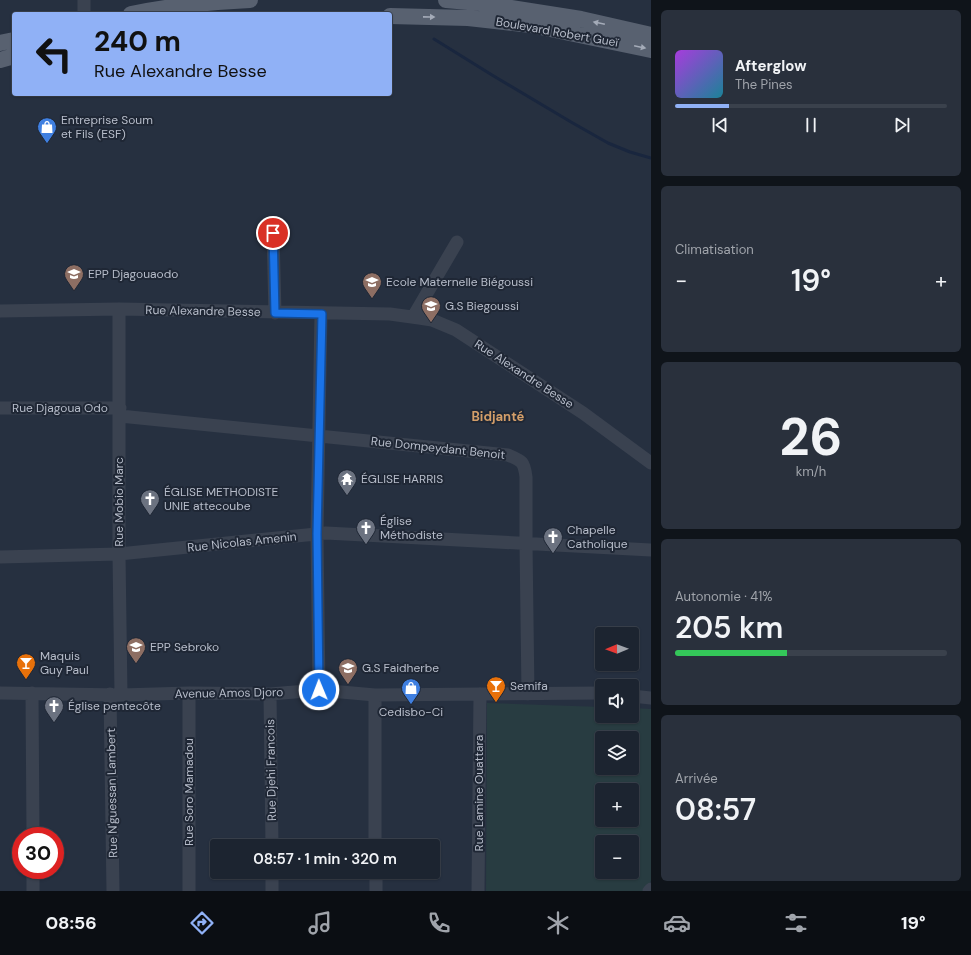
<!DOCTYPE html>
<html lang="fr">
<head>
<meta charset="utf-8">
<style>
  :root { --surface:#1c2430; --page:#29303c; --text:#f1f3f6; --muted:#a0a4ab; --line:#3a414c; --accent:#90b1f6 }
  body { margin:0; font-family:"DM Sans",sans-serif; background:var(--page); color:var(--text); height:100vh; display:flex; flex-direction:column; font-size:15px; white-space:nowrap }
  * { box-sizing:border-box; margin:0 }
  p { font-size:13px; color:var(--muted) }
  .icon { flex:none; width:22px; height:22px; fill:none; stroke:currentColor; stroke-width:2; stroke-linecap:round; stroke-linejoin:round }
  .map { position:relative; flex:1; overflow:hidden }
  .panel { display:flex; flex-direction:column; gap:10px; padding:10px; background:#0f141a; width:320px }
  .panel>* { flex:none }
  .guide { position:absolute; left:12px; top:12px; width:380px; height:84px; border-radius:4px; box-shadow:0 1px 3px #0004,0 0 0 1px var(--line); background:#90b1f6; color:#111; overflow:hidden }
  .needle { width:26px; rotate:269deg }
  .tools { position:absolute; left:595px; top:627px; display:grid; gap:8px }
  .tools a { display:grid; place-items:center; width:44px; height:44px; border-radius:4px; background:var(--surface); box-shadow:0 1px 3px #0004,0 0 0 1px var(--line); font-size:20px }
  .speed { position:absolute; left:12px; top:827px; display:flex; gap:8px; font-size:20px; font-weight:700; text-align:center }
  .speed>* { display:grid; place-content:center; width:52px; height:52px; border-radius:50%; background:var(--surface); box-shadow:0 1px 3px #0004,0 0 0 1px var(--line); line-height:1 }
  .speed .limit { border:6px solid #d22; background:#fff; color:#111 }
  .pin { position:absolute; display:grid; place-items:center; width:34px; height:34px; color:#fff; margin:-17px; border:2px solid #fff; border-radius:50%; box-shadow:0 1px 4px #0007 }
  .me { position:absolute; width:44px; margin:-22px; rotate:359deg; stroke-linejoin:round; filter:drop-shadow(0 0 3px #0008) }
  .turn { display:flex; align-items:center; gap:14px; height:84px; padding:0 16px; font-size:18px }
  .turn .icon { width:52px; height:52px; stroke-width:2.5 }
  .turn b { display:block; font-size:28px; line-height:34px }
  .big { font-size:30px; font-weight:600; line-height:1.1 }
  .panel .tile { flex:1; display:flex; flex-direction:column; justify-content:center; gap:6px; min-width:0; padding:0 14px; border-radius:6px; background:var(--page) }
  .panel .dial { align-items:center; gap:0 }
  .dial b { font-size:52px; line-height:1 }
  .song { display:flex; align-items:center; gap:12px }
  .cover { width:48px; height:48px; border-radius:6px; background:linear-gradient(135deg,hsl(280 70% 55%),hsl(190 70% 35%)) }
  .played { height:4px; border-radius:2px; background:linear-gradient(90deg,var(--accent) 20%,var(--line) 20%) }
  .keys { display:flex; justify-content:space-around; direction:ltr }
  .heat { display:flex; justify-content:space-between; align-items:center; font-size:22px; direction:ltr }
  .charge { height:6px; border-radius:3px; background:linear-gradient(90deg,#34c759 41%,var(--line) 0) }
  .trip { position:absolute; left:210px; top:839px; width:230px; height:40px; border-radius:4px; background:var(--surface); box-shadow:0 1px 3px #0004,0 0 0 1px var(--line); font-weight:600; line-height:40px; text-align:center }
  .menu { display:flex; height:64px; justify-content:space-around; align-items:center; background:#0b0e13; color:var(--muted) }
  .menu .icon { width:28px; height:28px }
  .menu .selected { color:var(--accent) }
  .menu b { font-size:18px; color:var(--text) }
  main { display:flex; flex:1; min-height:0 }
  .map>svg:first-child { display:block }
</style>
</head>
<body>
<main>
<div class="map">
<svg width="651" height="891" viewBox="0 0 651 891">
  <rect width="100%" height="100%" fill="#263040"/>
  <path fill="#283c41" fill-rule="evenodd" d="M487,703L602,707V716H632V708L651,709V881L644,891H486ZM602,738H632V768H602ZM602,790H632V820H602ZM602,842H632V872H602Z"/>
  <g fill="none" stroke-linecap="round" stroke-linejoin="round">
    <path stroke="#19263e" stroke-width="3" d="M434,39L492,75L571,122L608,143L630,152L651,158"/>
    <path stroke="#3a4250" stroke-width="13" d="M84,14V0
      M273,233L275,313
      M119,309V554L121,695
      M0,311L119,309L390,314L419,318L432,320L456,330L583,413L651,463
      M413,317L457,242
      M0,408H120
      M120,416L508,455C522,461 524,461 526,477V543L528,694
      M0,557L119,554L326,533L651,550
      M319,690L317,534L321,314
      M0,693L121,695L189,693L270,694L319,690L375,695L602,693
      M32,693L33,836
      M189,693V891
      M110,694L113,891
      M270,694L272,846
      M375,695V846
      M632,696L651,698
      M33,870V891
      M272,872V891
      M376,872V891
      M478,891L480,694
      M649,891L651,889"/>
    <path stroke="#586170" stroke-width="16" d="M446,0L480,3L581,19L651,35
      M131,14C170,6 210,2 250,0
      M390,16L468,18L531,25L651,50
      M0,43L14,40
      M0,60L14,56"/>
  </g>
  <defs><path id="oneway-solid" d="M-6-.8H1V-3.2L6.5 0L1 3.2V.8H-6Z"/></defs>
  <g fill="#a4abb8">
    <use href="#oneway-solid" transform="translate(429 17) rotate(1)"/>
    <use href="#oneway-solid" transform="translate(599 23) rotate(-168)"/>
    <use href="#oneway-solid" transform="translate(640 47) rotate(12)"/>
  </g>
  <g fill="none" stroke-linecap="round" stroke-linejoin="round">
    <defs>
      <path id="route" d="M273,233L275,313L322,314L317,534L319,690"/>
    </defs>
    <use href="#route" stroke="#114b97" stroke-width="10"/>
    <use href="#route" stroke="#1a73e8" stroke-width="7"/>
  </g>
  <defs>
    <symbol id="shop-pin" viewBox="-11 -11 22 30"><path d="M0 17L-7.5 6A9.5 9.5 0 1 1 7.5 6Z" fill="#3f7fe0" stroke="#1f2735"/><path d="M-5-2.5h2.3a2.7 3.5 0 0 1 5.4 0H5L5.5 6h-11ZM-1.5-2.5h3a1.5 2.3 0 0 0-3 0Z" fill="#fff"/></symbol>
    <symbol id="school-pin" viewBox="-11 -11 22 30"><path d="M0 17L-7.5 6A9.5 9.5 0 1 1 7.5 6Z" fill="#8d6e63" stroke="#1f2735"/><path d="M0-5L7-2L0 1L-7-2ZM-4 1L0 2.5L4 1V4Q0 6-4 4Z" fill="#fff"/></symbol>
    <symbol id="temple-pin" viewBox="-11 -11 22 30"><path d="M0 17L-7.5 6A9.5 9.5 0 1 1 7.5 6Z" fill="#6b7280" stroke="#1f2735"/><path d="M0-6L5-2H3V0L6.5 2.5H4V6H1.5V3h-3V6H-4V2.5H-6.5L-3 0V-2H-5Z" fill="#fff"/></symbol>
    <symbol id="church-pin" viewBox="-11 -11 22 30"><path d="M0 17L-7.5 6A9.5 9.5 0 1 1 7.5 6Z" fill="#6b7280" stroke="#1f2735"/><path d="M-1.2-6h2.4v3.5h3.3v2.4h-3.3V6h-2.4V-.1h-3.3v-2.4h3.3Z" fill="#fff"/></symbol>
    <symbol id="bar-pin" viewBox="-11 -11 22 30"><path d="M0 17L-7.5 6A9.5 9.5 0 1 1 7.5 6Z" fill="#e8710a" stroke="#1f2735"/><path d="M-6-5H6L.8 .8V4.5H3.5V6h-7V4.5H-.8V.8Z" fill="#fff"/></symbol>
  </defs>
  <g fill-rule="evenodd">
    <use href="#shop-pin" x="36" y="116" width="22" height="30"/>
    <use href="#school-pin" x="63" y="263" width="22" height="30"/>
    <use href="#school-pin" x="361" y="271" width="22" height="30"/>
    <use href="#school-pin" x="420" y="295" width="22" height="30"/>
    <use href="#temple-pin" x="336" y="468" width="22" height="30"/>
    <use href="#church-pin" x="139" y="488" width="22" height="30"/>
    <use href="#church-pin" x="355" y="517" width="22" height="30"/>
    <use href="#church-pin" x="542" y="526" width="22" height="30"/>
    <use href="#school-pin" x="125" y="636" width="22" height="30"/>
    <use href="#bar-pin" x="15" y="652" width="22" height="30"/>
    <use href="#school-pin" x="337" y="657" width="22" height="30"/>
    <use href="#bar-pin" x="485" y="675" width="22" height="30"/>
    <use href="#shop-pin" x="400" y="677" width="22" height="30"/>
    <use href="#church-pin" x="43" y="695" width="22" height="30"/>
  </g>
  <g text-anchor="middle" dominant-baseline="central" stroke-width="4" stroke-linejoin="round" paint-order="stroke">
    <g font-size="12" fill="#b7bdca" stroke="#1f2735">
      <text transform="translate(557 32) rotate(10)">Boulevard Robert Gueï</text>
      <text transform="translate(203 311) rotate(1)">Rue Alexandre Besse</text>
      <text transform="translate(524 374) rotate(33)">Rue Alexandre Besse</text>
      <text x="60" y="408">Rue Djagoua Odo</text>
      <text transform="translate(438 448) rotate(6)">Rue Dompeydant Benoit</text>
      <text transform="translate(119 502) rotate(-90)">Rue Mobio Marc</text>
      <text transform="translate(242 542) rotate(-6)">Rue Nicolas Amenin</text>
      <text transform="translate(229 693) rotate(-1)">Avenue Amos Djoro</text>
      <text transform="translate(271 770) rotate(-91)">Rue Djehi Francois</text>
      <text transform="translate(189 792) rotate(-90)">Rue Soro Mamadou</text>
      <text transform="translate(112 793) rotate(-91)">Rue N'guessan Lambert</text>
      <text transform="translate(479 793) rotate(-90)">Rue Lamine Ouattara</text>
    </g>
    <g font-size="12" fill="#b7bdca" stroke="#1f2735" text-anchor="start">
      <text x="61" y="120">Entreprise Soum<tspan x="61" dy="14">et Fils (ESF)</tspan></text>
      <text x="88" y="274">EPP Djagouaodo</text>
      <text x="386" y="282">Ecole Maternelle Biégoussi</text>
      <text x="445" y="306">G.S Biegoussi</text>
      <text x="361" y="479">ÉGLISE HARRIS</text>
      <text x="164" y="492">ÉGLISE METHODISTE<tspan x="164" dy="14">UNIE attecoube</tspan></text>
      <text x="380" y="521">Église<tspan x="380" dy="14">Méthodiste</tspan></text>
      <text x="567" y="530">Chapelle<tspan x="567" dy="14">Catholique</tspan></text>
      <text x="150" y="647">EPP Sebroko</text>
      <text x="40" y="656">Maquis<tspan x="40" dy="14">Guy Paul</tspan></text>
      <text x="362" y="668">G.S Faidherbe</text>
      <text x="510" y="686">Semifa</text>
      <text x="68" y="706">Église pentecôte</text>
      <text x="411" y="712" text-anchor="middle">Cedisbo-Ci</text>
    </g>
    <g font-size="13" font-weight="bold" fill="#d39e69" stroke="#1f2735">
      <text x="498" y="416">Bidjanté</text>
    </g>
  </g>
</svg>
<div class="tools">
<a><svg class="needle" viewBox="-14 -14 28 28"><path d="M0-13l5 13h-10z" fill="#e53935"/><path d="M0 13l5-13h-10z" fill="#a0a4ab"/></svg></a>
<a><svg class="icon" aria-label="sound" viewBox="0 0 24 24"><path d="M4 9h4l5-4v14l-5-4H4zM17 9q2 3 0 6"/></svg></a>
<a><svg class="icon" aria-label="layers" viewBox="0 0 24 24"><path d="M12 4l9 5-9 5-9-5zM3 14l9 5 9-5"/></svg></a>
<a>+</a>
<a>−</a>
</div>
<div class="speed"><div class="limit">30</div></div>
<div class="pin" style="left:273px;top:233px;background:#d93025"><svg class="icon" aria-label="arrive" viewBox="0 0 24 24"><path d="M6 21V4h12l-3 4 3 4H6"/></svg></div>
<svg class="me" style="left:319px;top:690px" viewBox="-20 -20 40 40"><circle r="17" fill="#1a73e8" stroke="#fff" stroke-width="3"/><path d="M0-11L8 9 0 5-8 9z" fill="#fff"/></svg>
<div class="trip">08:57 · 1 min · 320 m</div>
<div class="guide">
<div class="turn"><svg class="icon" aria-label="left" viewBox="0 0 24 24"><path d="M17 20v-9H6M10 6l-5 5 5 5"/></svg><div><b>240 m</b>Rue Alexandre Besse</div></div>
</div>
</div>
<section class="panel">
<div class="tile">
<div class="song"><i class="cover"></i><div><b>Afterglow</b><p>The Pines</p></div></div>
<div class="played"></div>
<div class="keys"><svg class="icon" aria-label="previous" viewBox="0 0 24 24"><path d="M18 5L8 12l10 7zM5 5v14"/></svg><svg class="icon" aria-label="pause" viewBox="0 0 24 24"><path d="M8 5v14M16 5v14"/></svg><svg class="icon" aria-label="next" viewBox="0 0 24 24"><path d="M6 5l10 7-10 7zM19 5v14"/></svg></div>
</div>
<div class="tile"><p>Climatisation</p>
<div class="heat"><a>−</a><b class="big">19°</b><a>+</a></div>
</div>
<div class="tile dial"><b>26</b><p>km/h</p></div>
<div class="tile"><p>Autonomie · 41%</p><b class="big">205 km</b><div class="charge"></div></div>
<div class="tile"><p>Arrivée</p><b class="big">08:57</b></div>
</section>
</main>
<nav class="menu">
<b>08:56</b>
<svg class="icon selected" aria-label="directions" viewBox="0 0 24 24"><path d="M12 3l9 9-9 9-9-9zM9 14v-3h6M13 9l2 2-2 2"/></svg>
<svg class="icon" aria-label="music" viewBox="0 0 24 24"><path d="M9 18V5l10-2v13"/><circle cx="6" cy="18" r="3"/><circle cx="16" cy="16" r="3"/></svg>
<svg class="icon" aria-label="phone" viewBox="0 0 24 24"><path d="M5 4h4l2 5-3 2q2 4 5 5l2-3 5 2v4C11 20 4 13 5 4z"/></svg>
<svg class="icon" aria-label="climate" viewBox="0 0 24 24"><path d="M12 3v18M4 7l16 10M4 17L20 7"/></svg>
<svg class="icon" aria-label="car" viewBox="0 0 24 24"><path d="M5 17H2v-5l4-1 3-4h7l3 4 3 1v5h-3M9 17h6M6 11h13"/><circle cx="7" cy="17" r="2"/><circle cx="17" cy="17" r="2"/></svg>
<svg class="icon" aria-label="filters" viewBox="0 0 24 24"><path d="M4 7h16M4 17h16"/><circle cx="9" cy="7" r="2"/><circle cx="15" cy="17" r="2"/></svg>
<b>19°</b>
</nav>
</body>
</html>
